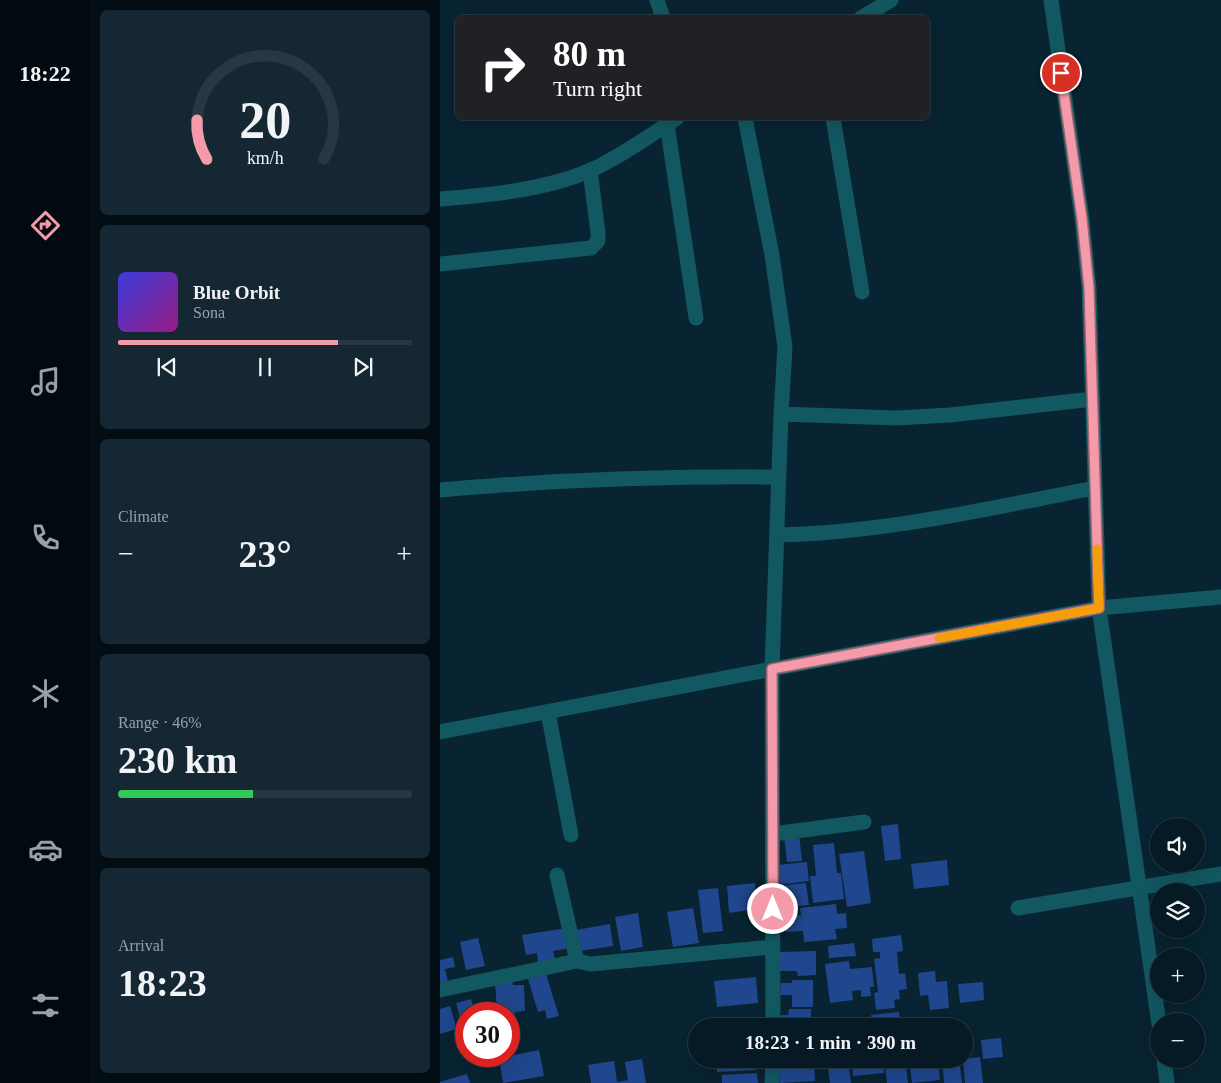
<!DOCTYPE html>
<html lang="en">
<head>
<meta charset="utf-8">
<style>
  :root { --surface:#061a25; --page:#142732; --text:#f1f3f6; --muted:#98a1a7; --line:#273842; --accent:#f39aab }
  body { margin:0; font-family:Georgia,serif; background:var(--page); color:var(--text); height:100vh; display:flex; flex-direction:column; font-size:19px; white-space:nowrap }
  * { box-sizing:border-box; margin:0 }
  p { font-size:16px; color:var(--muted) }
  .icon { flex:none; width:28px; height:28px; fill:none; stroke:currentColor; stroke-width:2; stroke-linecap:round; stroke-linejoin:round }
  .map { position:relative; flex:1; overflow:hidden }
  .drawer { display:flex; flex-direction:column; gap:10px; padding:10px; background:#030e14; width:350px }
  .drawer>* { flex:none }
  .top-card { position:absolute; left:15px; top:15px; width:475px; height:105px; border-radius:8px; box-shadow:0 5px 20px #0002,0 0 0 1px var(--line); background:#202124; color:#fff; overflow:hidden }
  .tools { position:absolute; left:710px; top:818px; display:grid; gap:10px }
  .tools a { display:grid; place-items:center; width:55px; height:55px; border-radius:50%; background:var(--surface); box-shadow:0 5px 20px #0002,0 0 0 1px var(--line); font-size:25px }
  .speed { position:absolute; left:15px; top:1002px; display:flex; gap:10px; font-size:25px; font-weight:700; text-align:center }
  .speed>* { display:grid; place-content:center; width:65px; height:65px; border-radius:50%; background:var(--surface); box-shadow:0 5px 20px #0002,0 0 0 1px var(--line); line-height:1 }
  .speed .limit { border:8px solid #d22; background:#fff; color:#111 }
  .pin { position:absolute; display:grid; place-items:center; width:42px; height:42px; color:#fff; margin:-21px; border:2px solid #fff; border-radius:50%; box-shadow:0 1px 5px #0007 }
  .me { position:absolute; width:55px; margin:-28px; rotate:0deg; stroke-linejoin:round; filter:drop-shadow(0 0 4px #0008) }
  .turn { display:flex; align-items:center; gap:18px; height:105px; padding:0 15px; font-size:22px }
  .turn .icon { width:65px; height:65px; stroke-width:2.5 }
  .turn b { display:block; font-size:35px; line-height:42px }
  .big { font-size:38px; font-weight:700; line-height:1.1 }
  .drawer .tile { flex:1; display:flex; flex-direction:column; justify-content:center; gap:8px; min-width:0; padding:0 18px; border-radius:8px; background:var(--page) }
  .drawer .dial { align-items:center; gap:0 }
  .dial svg { height:130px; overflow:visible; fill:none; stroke:var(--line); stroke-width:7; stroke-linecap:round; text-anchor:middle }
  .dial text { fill:var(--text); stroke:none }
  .song { display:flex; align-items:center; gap:15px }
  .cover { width:60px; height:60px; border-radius:8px; background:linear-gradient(135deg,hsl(240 70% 55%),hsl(310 70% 35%)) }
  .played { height:5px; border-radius:2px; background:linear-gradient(90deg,var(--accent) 75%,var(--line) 75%) }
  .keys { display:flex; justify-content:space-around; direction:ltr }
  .heat { display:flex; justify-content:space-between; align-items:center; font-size:28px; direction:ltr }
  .charge { height:8px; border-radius:4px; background:linear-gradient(90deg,#34c759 46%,var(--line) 0) }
  .trip { position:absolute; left:248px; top:1018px; width:285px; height:50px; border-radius:25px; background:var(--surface); box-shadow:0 5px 20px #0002,0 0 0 1px var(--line); font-weight:700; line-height:50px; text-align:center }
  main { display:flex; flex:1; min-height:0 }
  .tab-bar { display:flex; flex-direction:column; width:90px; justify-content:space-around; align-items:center; background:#020a0f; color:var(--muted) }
  .tab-bar .icon { width:35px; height:35px }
  .tab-bar .on { color:var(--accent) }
  .tab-bar b { font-size:22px; color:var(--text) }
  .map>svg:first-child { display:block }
</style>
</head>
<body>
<main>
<nav class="tab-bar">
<b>18:22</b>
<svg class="icon on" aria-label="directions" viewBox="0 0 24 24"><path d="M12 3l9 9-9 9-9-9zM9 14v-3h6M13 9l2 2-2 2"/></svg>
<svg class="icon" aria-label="music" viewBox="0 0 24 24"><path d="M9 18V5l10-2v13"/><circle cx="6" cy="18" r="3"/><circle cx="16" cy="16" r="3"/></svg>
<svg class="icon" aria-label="phone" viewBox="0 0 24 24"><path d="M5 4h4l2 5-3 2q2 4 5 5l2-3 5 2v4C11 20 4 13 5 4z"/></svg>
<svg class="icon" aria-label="climate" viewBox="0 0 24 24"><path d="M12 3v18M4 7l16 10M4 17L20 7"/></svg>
<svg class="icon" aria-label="car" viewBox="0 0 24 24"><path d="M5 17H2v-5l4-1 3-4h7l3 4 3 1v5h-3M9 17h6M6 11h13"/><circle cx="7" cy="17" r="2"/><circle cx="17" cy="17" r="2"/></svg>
<svg class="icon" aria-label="filters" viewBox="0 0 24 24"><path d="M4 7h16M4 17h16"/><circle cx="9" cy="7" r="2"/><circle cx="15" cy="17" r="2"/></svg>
</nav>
<section class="drawer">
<div class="tile dial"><svg viewBox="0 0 100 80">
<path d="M14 69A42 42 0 1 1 86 69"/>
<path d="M14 69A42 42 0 0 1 8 45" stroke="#f39aab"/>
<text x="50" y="56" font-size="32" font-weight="700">20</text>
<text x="50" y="72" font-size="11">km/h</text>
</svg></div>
<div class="tile">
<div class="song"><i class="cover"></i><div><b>Blue Orbit</b><p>Sona</p></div></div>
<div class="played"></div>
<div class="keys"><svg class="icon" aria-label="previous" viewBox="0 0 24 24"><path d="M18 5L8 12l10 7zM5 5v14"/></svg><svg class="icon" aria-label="pause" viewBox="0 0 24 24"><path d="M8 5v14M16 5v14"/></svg><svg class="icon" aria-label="next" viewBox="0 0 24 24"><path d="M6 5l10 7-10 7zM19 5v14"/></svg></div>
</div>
<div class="tile"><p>Climate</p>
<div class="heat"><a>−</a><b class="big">23°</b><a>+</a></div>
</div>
<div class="tile"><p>Range · 46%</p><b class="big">230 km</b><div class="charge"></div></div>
<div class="tile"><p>Arrival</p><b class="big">18:23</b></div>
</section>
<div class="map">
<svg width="781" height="1083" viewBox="0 0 781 1083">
  <rect width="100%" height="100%" fill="#082331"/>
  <path fill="#20468d" d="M458,824L461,859L445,861L441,826Z
    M359,834L362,861L347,862L344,836Z
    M394,843L397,873H401L404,899L373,903L370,876H376L373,845Z
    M424,851L431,903L407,907L399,854Z
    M507,860L509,885L474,889L471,864Z
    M367,862L369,881L339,885L337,865Z
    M315,883L318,909L289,913L287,886Z
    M366,883L369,905L340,908L337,886Z
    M278,888L283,931L263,933L258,890Z
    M396,904L397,914L406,913L407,928L395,929L397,939L364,942L363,931L346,932L344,917L361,915L360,908Z
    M253,908L259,943L233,947L227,912Z
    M198,913L203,947L181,951L175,917Z
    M170,924L173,946L139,951L136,930Z
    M127,928L130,948L113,951L115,960L98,963L97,953L86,955L82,935Z
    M461,935L463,951L457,952L459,974L465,973L467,989L459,990L460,999L454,1000L455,1008L436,1010L434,993L438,992L434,959L440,958V952H433L432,939Z
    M38,938L45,966L26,970L20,942Z
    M414,943L416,956L389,958L388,946Z
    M376,951V975L358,976L357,971H338V952Z
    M13,957L15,967L5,969L8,981L0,983V960Z
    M409,961L410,969L432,967L434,987H430L431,996L421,997V990L412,991L413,1000L390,1003L385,964Z
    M495,971L496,982L507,981L509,1008L490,1010L488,995L480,996L478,973Z
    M106,974L119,1016L107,1019L105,1010L98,1012L88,979Z
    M316,977L318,1003L277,1007L274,981Z
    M72,979L73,985H84L85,1011L75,1012V1015L57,1014L55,980Z
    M352,980H373V1007H352V995H340L341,983H352Z
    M543,982L544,1000L520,1003L518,984Z
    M31,999L36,1014H26L25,1036L16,1003Z
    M10,1006L17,1029L0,1034V1009Z
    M349,1009H371V1026H341V1015H348Z
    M459,1012L461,1026H432L431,1015Z
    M561,1038L563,1057L543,1059L541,1040Z
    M99,1050L104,1076L63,1083L59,1058Z
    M540,1057L543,1083H525L523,1059Z
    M202,1059L206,1083H151L148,1065L174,1061L177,1082L188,1080L185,1062Z
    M277,1059H315L316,1070L277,1072Z
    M339,1059H374L375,1081L340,1083Z
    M387,1059H408L411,1083H390Z
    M412,1059H443L444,1073L413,1076Z
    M444,1059H465L468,1083H447Z
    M469,1059H498L500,1080L472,1083Z
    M502,1059H519L522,1083H504Z
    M317,1073L318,1083H282V1075Z
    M27,1074L30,1083H0V1082Z"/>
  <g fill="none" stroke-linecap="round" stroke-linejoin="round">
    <path stroke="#125861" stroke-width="15" d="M217,0L223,18
      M611,0L642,219L649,288L659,608L719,1024
      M421,18L451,0
      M305,118L332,255L345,347L341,414
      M393,118L422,292
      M227,124L256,318
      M0,199C49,195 104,190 149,171C180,157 209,136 237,118
      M0,264L151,248L158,241V233L150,170
      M0,490C113,480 226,476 339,477
      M337,535C444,533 550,508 655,488
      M108,712L131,835
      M0,732L332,669L341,414L456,418L510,415L653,399
      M333,834L424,822
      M117,875L137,961
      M578,908L781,874
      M0,990L137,961L151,964L333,947
      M333,1026L332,669L659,608L781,597
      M724,1059L727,1083
      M332,1083L333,1059"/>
  </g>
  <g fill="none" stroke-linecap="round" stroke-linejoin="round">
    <defs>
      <path id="route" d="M333,909L332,669L659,608L649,288L642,219L621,73"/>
    </defs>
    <use href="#route" stroke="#9e646f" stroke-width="12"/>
    <use href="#route" stroke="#f39aab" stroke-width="9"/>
    <path stroke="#f59e0b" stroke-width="9" d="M499,638L659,608L657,549"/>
  </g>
</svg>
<div class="tools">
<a><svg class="icon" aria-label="sound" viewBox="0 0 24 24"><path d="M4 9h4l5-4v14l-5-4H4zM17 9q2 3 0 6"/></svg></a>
<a><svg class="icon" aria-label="layers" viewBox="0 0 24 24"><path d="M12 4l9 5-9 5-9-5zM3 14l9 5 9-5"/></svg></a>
<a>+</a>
<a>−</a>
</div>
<div class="speed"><div class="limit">30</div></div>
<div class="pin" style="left:621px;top:73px;background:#d93025"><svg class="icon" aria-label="arrive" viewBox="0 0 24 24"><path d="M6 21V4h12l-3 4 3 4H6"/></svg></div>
<svg class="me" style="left:333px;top:909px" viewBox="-20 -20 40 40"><circle r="17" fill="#f39aab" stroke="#fff" stroke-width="3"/><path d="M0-11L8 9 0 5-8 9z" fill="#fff"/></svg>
<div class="trip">18:23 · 1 min · 390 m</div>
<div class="top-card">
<div class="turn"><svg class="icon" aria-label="right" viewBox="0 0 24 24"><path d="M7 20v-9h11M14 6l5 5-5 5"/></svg><div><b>80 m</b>Turn right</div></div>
</div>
</div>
</main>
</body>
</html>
